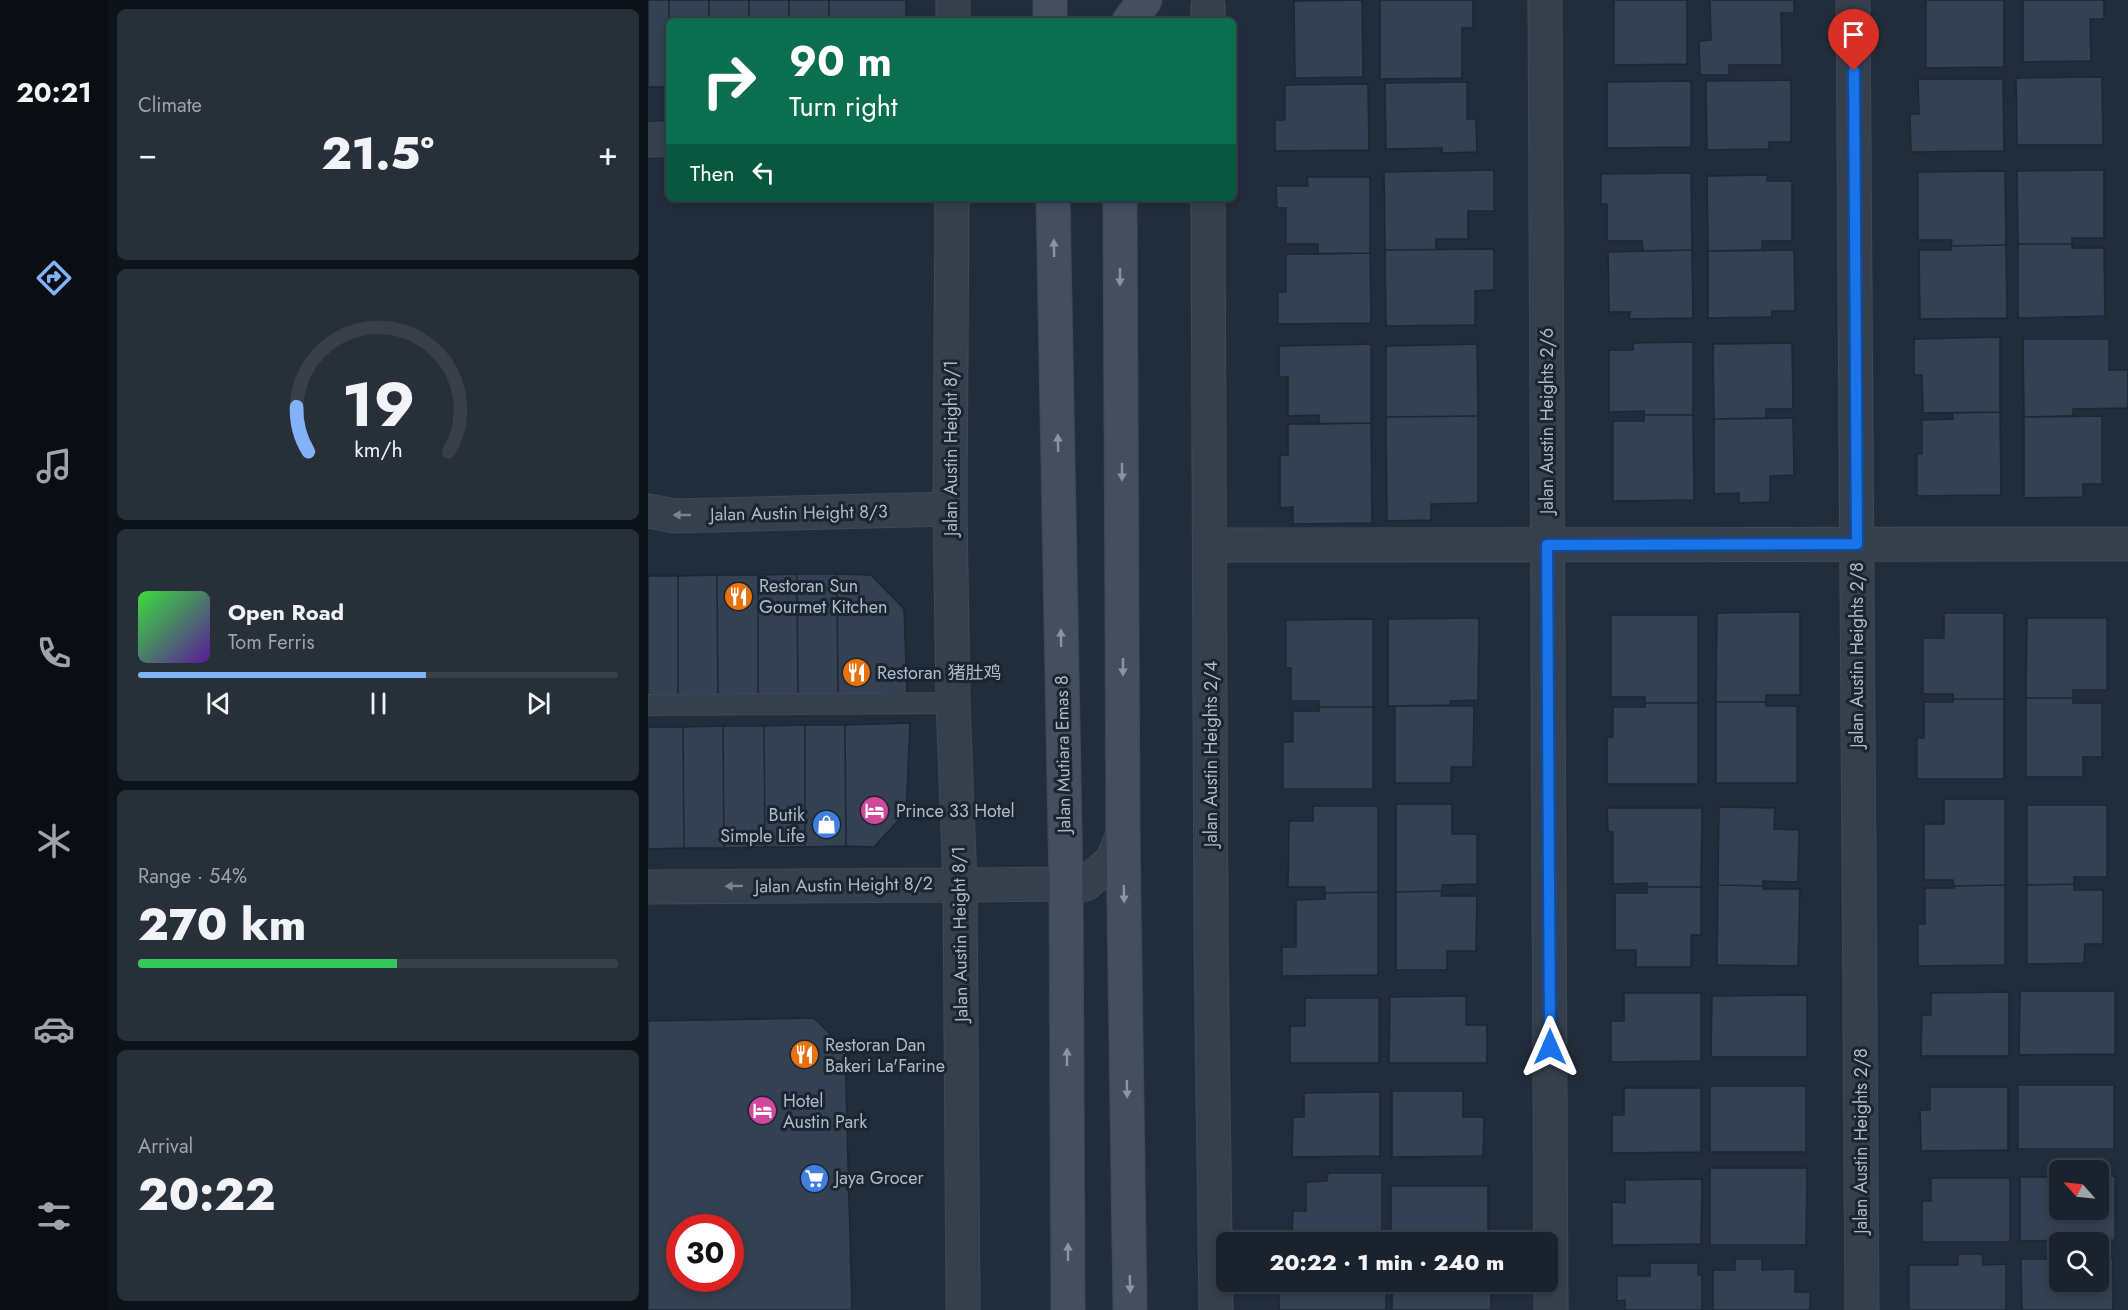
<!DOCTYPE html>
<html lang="en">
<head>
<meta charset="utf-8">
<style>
  :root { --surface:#1a222d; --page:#272f39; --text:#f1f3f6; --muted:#9fa4aa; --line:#383f49; --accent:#84b2f9 }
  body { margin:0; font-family:Jost,"Noto Sans SC",sans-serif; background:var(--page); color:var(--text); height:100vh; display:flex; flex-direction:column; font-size:22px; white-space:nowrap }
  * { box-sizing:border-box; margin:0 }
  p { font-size:20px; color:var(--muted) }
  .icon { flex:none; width:33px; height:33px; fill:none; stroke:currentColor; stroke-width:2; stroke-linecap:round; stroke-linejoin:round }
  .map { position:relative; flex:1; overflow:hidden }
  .panel { display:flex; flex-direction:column; gap:9px; padding:9px; background:#0e1319; width:540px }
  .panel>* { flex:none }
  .top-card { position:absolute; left:18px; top:18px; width:570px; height:183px; border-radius:9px; box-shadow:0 3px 9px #0003,0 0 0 2px var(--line); background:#0b6e4f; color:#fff; overflow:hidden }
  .needle { width:39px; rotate:297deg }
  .controls { position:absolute; left:1401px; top:1160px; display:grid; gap:12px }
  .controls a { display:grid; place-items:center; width:60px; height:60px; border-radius:9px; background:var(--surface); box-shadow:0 3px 9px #0003,0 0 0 2px var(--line); font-size:30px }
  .speed { position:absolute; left:18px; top:1214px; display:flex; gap:12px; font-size:30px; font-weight:700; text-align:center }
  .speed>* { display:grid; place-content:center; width:78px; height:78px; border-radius:50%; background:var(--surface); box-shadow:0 3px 9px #0003,0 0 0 2px var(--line); line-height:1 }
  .speed .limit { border:9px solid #d22; background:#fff; color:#111 }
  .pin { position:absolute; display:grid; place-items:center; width:51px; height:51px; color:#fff; margin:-62px -26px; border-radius:50% 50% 50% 0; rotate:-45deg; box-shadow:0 0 6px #0007 }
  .pin .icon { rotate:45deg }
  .me { position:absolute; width:66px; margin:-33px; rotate:0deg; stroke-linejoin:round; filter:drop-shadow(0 0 4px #0008) }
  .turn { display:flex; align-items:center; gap:21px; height:126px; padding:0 24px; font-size:27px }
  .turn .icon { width:78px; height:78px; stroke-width:2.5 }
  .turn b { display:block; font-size:42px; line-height:51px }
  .then { display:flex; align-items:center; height:57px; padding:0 24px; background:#0003; gap:12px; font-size:22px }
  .big { font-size:45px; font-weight:800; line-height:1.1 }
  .panel .widget { flex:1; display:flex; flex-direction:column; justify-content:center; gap:9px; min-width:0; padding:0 21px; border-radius:9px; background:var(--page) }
  .panel .dial { align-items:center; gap:0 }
  .dial svg { height:156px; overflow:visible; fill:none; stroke:var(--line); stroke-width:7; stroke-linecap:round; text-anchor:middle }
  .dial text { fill:var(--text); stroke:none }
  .song { display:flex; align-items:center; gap:18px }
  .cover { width:72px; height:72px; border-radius:9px; background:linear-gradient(135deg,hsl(120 70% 55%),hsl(270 70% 35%)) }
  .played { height:6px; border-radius:3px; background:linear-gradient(90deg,var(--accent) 60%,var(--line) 60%) }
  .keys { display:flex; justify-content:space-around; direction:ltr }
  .heat { display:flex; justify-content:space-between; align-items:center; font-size:33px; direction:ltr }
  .charge { height:9px; border-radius:4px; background:linear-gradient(90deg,#34c759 54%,var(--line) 0) }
  .trip { position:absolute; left:568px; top:1232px; width:342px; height:60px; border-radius:9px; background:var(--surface); box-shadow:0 3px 9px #0003,0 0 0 2px var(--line); font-weight:800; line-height:60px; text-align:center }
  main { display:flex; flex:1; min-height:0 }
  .menu { display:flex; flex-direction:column; width:108px; justify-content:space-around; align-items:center; background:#0a0e12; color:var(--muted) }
  .menu .icon { width:42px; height:42px }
  .menu .current { color:var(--accent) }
  .menu b { font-size:27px; color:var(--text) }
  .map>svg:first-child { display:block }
</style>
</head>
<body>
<main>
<nav class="menu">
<b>20:21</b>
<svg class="icon current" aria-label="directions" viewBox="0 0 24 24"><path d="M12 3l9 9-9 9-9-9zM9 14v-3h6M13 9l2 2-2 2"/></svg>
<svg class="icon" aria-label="music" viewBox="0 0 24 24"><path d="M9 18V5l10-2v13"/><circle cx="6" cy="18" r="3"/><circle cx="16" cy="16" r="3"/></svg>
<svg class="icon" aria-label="phone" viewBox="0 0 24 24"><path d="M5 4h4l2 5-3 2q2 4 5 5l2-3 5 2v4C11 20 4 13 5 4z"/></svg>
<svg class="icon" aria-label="climate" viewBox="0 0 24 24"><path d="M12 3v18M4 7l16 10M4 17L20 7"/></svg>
<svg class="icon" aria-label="car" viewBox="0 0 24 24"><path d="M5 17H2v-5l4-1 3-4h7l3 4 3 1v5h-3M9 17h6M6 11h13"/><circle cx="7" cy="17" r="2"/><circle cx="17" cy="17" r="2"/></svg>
<svg class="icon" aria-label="filters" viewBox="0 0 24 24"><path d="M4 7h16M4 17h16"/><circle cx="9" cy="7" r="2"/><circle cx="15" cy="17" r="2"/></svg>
</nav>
<section class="panel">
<div class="widget"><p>Climate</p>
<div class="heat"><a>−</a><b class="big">21.5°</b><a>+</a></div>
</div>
<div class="widget dial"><svg viewBox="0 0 100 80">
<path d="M14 69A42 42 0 1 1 86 69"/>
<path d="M14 69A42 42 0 0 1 8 46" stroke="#84b2f9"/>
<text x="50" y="56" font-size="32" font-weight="700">19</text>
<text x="50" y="72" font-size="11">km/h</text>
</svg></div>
<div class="widget">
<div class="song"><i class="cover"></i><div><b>Open Road</b><p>Tom Ferris</p></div></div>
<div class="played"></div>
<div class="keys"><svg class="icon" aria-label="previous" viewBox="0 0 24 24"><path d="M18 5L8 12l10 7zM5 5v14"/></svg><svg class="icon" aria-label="pause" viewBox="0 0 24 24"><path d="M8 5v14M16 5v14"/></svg><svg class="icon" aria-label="next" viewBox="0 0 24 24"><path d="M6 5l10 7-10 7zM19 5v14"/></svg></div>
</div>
<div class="widget"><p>Range · 54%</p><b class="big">270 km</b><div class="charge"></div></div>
<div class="widget"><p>Arrival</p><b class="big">20:22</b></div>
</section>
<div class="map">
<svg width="1480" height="1310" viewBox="0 0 1480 1310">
  <rect width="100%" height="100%" fill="#222d3c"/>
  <path fill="#344152" stroke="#1d2633" stroke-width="1.5" fill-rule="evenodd" d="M0,0H21V87H0Z
    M21,0H61V21H21V87Z
    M61,0H101V21H61Z
    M101,0H141V21H101Z
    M141,0H181V21H141Z
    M181,0H258V21H181Z
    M714,0L715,77L647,78L646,1Z
    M732,0H825V28H814V78L732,79Z
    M966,0H1039V64L966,65Z
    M1062,0H1146V13H1133L1134,65H1081V75H1052L1051,41L1063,40Z
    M1278,0H1356V67L1278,68Z
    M1375,0H1456V19H1442L1443,61L1375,62Z
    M1454,77L1455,145H1369L1368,78Z
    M1270,79H1355L1356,151L1263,152L1262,114H1271Z
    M1143,80V142H1121V149L1059,150L1058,81Z
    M1043,81V147L959,148V82Z
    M819,82V119H828L829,152L794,153V148L738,149L737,83Z
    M720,84L721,150L627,151V120H637V85Z
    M846,170V211H820V239H788V250H737L736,172Z
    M1456,170V238H1424V244H1370L1369,171Z
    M1357,171L1358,245L1303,246L1304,240H1270V172Z
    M1043,173L1044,250L995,251L994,241H959V204H953V174Z
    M1120,175L1119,181H1144V241H1114V250L1060,251L1059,176Z
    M659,177H722V253L670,254V244H638V208H629L628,186H660Z
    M1370,244H1424V248H1456L1457,316L1370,318Z
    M1358,245L1359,318L1272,319L1271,250H1303V246Z
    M846,249V290L827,291V325L738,326L737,250Z
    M1044,250L1045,318L981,319L982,312H961L960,252Z
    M1146,250L1147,311H1124V317L1060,318V251Z
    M722,253L723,323L630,324V292H638V254Z
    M1352,337V412L1275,413L1274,375H1266V339Z
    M1375,339H1461V370H1480V408L1425,409V416L1376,417Z
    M1045,342V415H996V411L961,412V350H985V343Z
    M1144,343L1145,409H1118V418L1066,419L1065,344Z
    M723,344V423L671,424V415L640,416V377H631V346Z
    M829,344L830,416L738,417V346Z
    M1352,412L1353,495L1269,496V454H1274V420L1305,419L1304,413Z
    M996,415H1045L1046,500L965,501V421H996Z
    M830,416V503L783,504V520L739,521L738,417Z
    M1454,416V484H1435V497L1376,498V417Z
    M1145,418L1146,475L1122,476V502L1091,503V493L1066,494V419Z
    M723,423L724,523L645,524V507L632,508V455H640V424Z
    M149,574H189L190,695H150Z
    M149,574L150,695L110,696V575Z
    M189,574L223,575L256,609L259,693L190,695Z
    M69,575L70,696H30V576Z
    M69,575H110V696H70Z
    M0,576H30V696L0,697Z
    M1152,612V695H1118V702H1068L1069,613Z
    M1296,613H1356V699H1305V694H1275V638H1296Z
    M963,615H1050V703H997V697H963Z
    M831,618L830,700L802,701V705L740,706V619Z
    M1379,618H1459V690H1425V698H1378Z
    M725,619V707H671V701H643V668H638V620Z
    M1378,698H1425V703H1454V757H1435V777H1378Z
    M1305,699H1356V779H1269V738H1276V702H1305Z
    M1068,702H1118V706H1149V783H1068Z
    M997,703H1050V784H959V737H965V707H997Z
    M747,706H826L825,767H803V783H747Z
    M671,707H725V789H635V742H645V711H671Z
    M262,723L258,812L226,847L198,846L197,725Z
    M157,725V847H117L116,726Z
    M157,725H197L198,846L157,847Z
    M75,726L76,848H36L35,727Z
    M75,726H116L117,847L76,848Z
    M0,727H35L36,848L0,849Z
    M1296,799H1357V885L1306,886L1305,880H1276V824H1296Z
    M748,804H804V834H829V884L794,885V891L748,892Z
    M1379,805H1459V877H1426V884L1379,885Z
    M665,806H730V892L677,893V887H640L641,821H665Z
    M1071,807L1127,808L1126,829L1151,830L1150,882L1115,881V886L1070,885Z
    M959,808H1054L1053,887H999V883L965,884V832L960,831Z
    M1426,884V890H1455V944H1437L1436,963L1379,964V885Z
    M1070,885L1115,886V889H1152L1150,966L1069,965Z
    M1357,885V965L1270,966V924H1277V888H1306V886Z
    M999,887H1053V935H1043V967H988V950H967V893H999Z
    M794,891L793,896H829L828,951H799V970H748V892Z
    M730,892V975L634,976V947H648V900L677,899V893Z
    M1372,991H1467V1054L1371,1055Z
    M1361,992V1056H1273L1274,1015H1283V993Z
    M976,993H1053V1061L963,1062V1021H976Z
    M1159,995V1057H1063L1064,996Z
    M818,996V1025H839V1063H741L742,997Z
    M657,998H731V1063H642V1026H657Z
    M166,1018L197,1049L204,1310H0V1021ZM32,1227H82V1278H32Z
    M1370,1085H1466V1149H1370Z
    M1062,1086H1158V1152H1062Z
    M1282,1087H1360V1150L1273,1151L1272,1110H1282Z
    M976,1088H1053V1152L964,1153V1115H976Z
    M744,1091H815V1117H836L835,1156L744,1157Z
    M732,1092V1156L644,1157L645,1117H656V1093Z
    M1062,1168H1159L1158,1245H1062Z
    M680,1173H734V1242H644L645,1211H658V1182L679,1181Z
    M1450,1176H1467V1240L1372,1241V1177H1412V1209H1450Z
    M1283,1178H1362V1242H1274V1201H1283Z
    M1054,1179L1053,1244L964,1245V1202L977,1203V1180Z
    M743,1186H840V1242H743Z
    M1310,1254H1334L1335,1265L1358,1264V1310H1261V1265H1310Z
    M1450,1258H1465V1310H1374L1373,1259H1412V1281H1450Z
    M1087,1259H1114V1270L1147,1269V1292H1162V1310H1065V1270H1087Z
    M1002,1263H1050V1275H1054V1310H977V1300L969,1301V1276H1002Z
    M631,1281H738V1310H631Z
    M744,1281H843V1310H744Z"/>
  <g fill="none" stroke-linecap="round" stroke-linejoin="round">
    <defs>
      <path id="service" d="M0,705L305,703"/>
      <path id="minor" d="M897,0L903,1310
        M1205,0L1214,1310
        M560,6V21
        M305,21V0
        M0,140L21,139
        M304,198L302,509L305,703L312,884L315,1310
        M560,198L563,947L568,1310
        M0,511L27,516L302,509
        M562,545L1480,544
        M0,887L438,884L464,860L475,835"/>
      <path id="secondary" d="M402,0V21
        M481,21L497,0
        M405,198L418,885L420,1310
        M472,198L475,835L482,1310"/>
    </defs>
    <use href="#service" stroke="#3f4855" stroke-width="22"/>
    <use href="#minor" stroke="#3f4855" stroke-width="35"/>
    <use href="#secondary" stroke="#3f4855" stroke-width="35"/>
    <use href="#service" stroke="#363f4c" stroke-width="20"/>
    <use href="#minor" stroke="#363f4c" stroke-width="33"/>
    <use href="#secondary" stroke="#444e5f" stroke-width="33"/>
  </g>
  <defs><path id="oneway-solid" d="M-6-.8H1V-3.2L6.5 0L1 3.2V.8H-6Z" transform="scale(1.5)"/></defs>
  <g fill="#8b94a3">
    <use href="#oneway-solid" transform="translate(406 248) rotate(-91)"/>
    <use href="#oneway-solid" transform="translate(472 277) rotate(90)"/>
    <use href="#oneway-solid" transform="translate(410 443) rotate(-91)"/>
    <use href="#oneway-solid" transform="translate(474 472) rotate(90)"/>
    <use href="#oneway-solid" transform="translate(413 638) rotate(-91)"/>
    <use href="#oneway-solid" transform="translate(475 667) rotate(90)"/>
    <use href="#oneway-solid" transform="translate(476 894) rotate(89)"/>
    <use href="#oneway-solid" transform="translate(419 1057) rotate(-90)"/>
    <use href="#oneway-solid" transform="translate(479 1089) rotate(89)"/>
    <use href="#oneway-solid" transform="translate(420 1252) rotate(-90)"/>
    <use href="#oneway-solid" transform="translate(482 1284) rotate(89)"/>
  </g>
  <g fill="#7a8390">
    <use href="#oneway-solid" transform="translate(34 515) rotate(-180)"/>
    <use href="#oneway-solid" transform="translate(86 886) rotate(179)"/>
  </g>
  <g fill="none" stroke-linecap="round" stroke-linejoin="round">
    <defs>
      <path id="route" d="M902,1047L899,545L1209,544L1206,71"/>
    </defs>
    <use href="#route" stroke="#114b97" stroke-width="15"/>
    <use href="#route" stroke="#1a73e8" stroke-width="10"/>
  </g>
  <defs>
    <symbol id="restaurant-disc" viewBox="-11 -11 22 22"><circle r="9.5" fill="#e8710a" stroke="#1b2431"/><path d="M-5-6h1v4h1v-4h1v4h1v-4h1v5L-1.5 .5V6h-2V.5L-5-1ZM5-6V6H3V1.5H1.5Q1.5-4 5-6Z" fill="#fff"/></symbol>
    <symbol id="hotel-disc" viewBox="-11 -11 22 22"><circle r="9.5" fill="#d1479c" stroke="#1b2431"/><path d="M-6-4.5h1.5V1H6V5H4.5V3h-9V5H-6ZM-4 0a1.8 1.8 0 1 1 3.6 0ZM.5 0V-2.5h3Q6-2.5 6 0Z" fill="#fff"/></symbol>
    <symbol id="shop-disc" viewBox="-11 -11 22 22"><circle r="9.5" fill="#3f7fe0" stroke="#1b2431"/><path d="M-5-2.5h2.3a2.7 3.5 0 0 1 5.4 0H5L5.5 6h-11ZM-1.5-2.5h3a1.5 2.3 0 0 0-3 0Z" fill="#fff"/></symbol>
    <symbol id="supermarket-disc" viewBox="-11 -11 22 22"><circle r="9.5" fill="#3f7fe0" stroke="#1b2431"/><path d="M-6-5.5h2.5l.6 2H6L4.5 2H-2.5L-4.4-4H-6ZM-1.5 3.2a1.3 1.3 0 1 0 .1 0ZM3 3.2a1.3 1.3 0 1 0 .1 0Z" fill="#fff"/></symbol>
  </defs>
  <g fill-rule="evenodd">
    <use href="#restaurant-disc" x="74" y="580" width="33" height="33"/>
    <use href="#restaurant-disc" x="192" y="656" width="33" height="33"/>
    <use href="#hotel-disc" x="210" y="794" width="33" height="33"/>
    <use href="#shop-disc" x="162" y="808" width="33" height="33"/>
    <use href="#restaurant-disc" x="140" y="1038" width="33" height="33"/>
    <use href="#hotel-disc" x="98" y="1094" width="33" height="33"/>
    <use href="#supermarket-disc" x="150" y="1162" width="33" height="33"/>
  </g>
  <g text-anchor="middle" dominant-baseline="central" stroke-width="6" stroke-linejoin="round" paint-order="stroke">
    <g font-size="18" fill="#b1bac8" stroke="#1b2431">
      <text transform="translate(899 421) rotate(-90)">Jalan Austin Heights 2/6</text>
      <text transform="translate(303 448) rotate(-90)">Jalan Austin Height 8/1</text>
      <text transform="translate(151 513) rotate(-1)">Jalan Austin Height 8/3</text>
      <text transform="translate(1209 655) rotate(-90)">Jalan Austin Heights 2/8</text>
      <text transform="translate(415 754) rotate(-91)">Jalan Mutiara Emas 8</text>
      <text transform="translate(563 754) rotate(-90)">Jalan Austin Heights 2/4</text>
      <text transform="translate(196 885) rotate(-1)">Jalan Austin Height 8/2</text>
      <text transform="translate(312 934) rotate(-91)">Jalan Austin Height 8/1</text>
      <text transform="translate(1213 1141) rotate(-90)">Jalan Austin Heights 2/8</text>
    </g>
    <g font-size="18" fill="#b1bac8" stroke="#1b2431" text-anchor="start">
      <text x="111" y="586">Restoran Sun<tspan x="111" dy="21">Gourmet Kitchen</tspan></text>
      <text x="229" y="673">Restoran 猪肚鸡</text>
      <text x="248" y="811">Prince 33 Hotel</text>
      <text x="157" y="815" text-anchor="end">Butik<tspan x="157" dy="21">Simple Life</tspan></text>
      <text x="177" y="1045">Restoran Dan<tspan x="177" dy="21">Bakeri La'Farine</tspan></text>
      <text x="135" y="1101">Hotel<tspan x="135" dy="21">Austin Park</tspan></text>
      <text x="187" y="1178">Jaya Grocer</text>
    </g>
  </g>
</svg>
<div class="controls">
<a><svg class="needle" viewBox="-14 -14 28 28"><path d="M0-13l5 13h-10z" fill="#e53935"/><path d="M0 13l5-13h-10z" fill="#9fa4aa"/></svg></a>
<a><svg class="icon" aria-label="search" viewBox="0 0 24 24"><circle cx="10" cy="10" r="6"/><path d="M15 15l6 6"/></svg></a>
</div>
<div class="speed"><div class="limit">30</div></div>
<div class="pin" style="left:1206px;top:71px;background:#d93025"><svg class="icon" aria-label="arrive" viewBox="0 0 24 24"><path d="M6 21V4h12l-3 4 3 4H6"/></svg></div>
<svg class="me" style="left:902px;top:1047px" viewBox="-20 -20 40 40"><path d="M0-17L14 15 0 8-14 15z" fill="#1a73e8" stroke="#fff" stroke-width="4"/></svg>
<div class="trip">20:22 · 1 min · 240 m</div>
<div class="top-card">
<div class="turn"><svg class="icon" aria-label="right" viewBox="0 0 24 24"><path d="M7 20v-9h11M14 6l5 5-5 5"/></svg><div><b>90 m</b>Turn right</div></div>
<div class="then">Then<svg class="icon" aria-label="left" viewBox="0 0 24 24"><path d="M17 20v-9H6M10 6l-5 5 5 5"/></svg></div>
</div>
</div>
</main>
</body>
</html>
